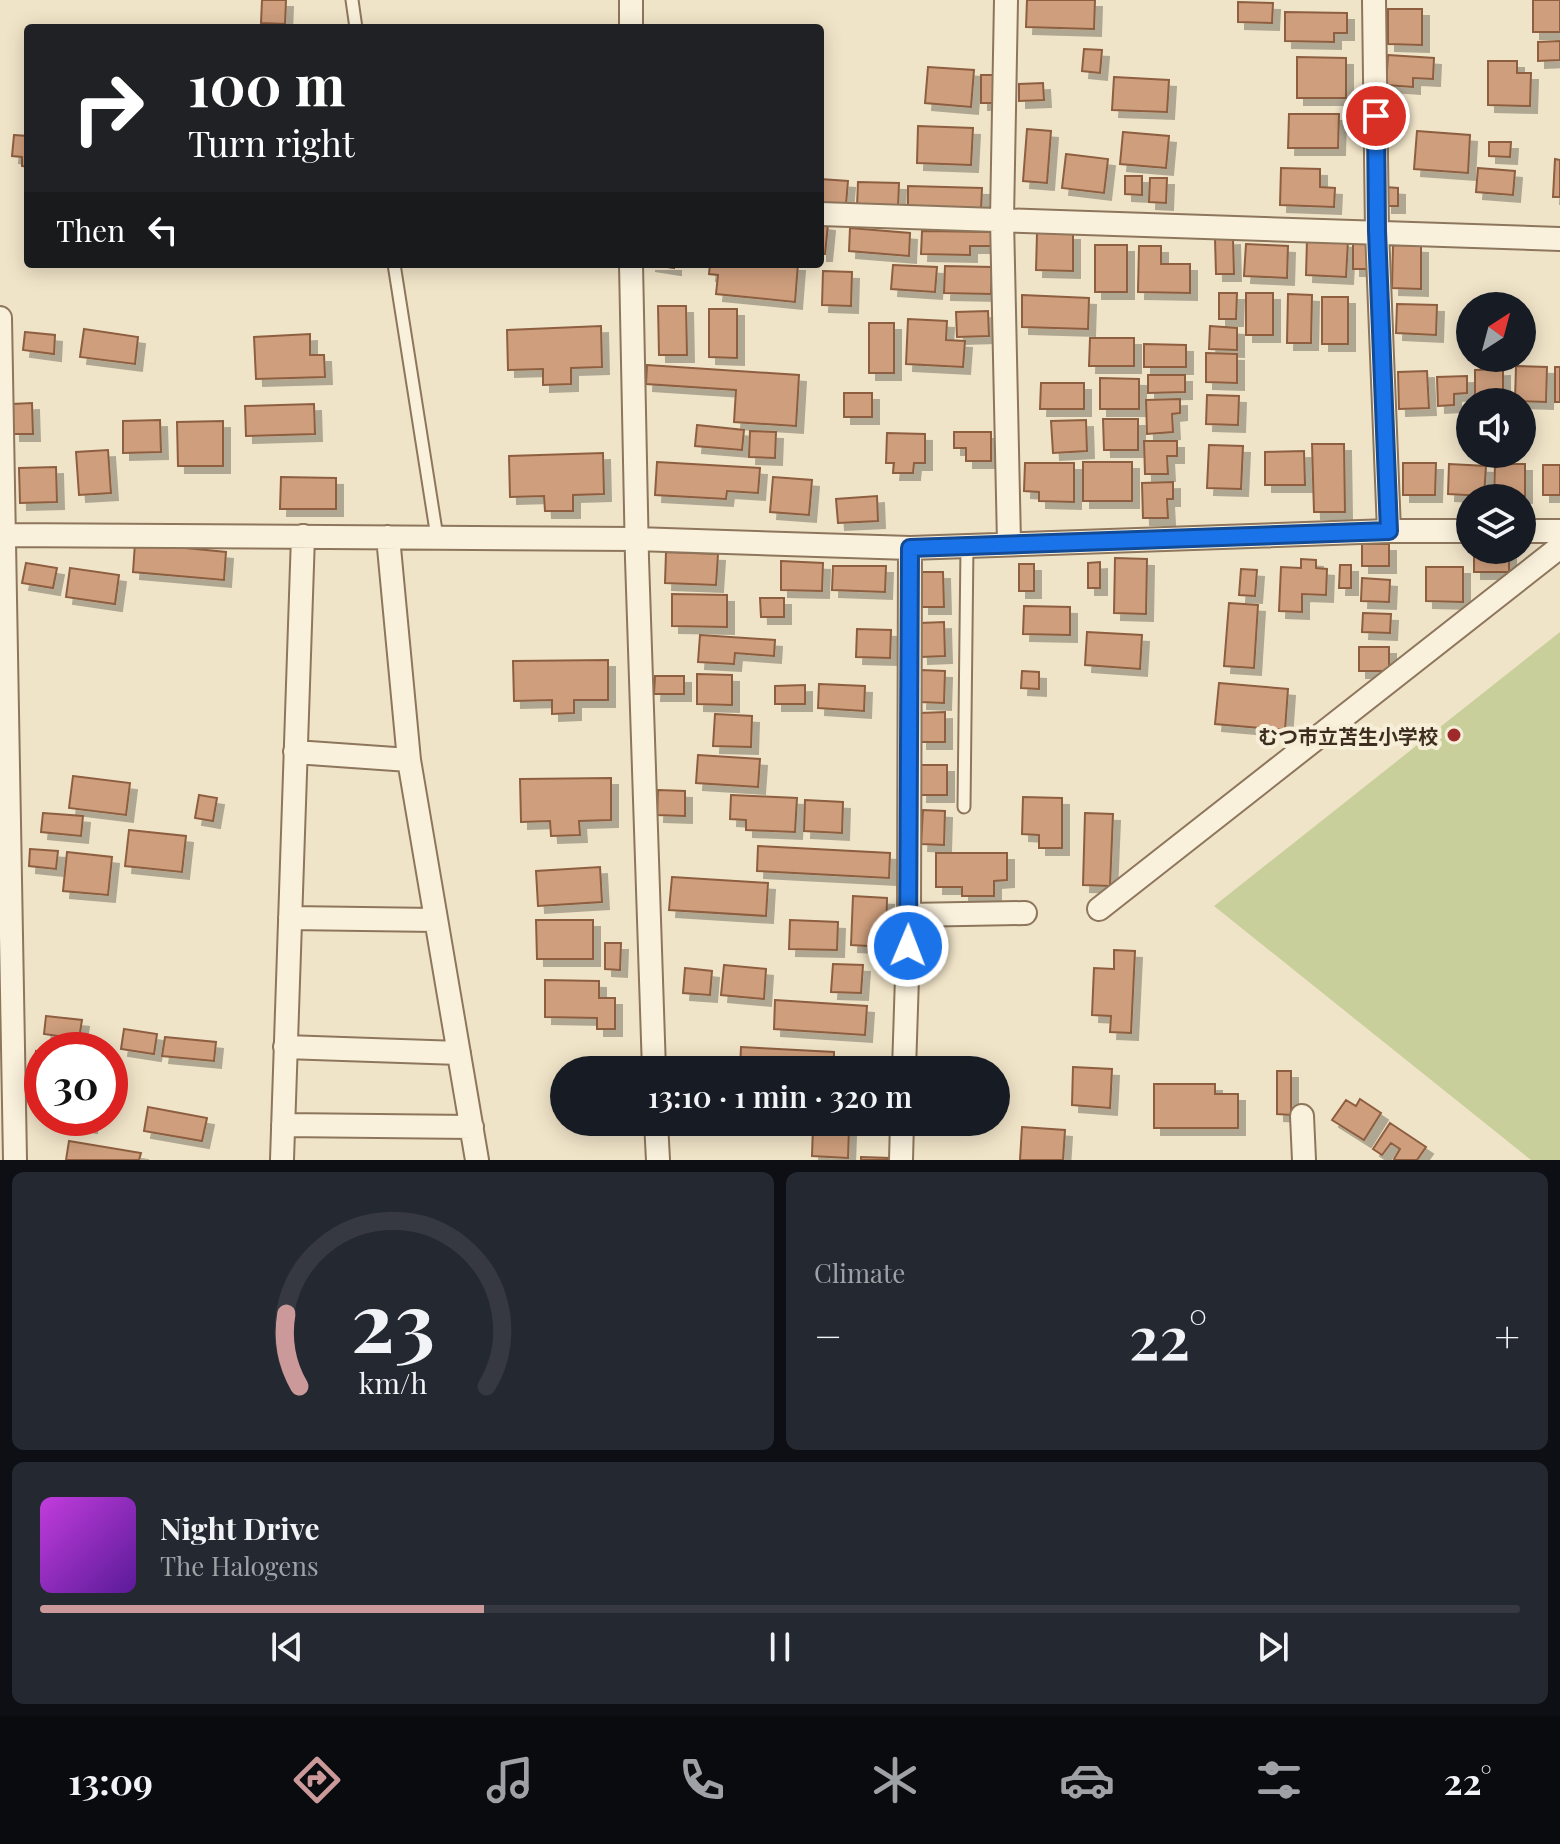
<!DOCTYPE html>
<html lang="en">
<head>
<meta charset="utf-8">
<style>
  :root { --surface:#171b24; --page:#242831; --text:#f1f3f6; --muted:#9ea1a6; --line:#363941; --accent:#cc999b }
  body { margin:0; font-family:"Playfair Display","Noto Sans JP",serif; background:var(--page); color:var(--text); height:100vh; display:flex; flex-direction:column; font-size:30px; white-space:nowrap }
  * { box-sizing:border-box; margin:0 }
  p { font-size:26px; color:var(--muted) }
  .icon { flex:none; width:44px; height:44px; fill:none; stroke:currentColor; stroke-width:2; stroke-linecap:round; stroke-linejoin:round }
  .map { position:relative; height:1160px; overflow:hidden }
  .side { display:flex; flex-direction:column; gap:12px; padding:12px; background:#0d0f14; flex:1 }
  .side>* { flex:none }
  .guide { position:absolute; left:24px; top:24px; width:800px; height:244px; border-radius:8px; box-shadow:0 4px 20px #0003; background:#202124; color:#fff; overflow:hidden }
  .needle { width:52px; rotate:36deg }
  .fabs { position:absolute; left:1456px; top:292px; display:grid; gap:16px }
  .fabs a { display:grid; place-items:center; width:80px; height:80px; border-radius:50%; background:var(--surface); box-shadow:0 4px 20px #0003; font-size:40px }
  .speed { position:absolute; left:24px; top:1032px; display:flex; gap:16px; font-size:40px; font-weight:700; text-align:center }
  .speed>* { display:grid; place-content:center; width:104px; height:104px; border-radius:50%; background:var(--surface); box-shadow:0 4px 20px #0003; line-height:1 }
  .speed .limit { border:12px solid #d22; background:#fff; color:#111 }
  .pin { position:absolute; display:grid; place-items:center; width:68px; height:68px; color:#fff; margin:-34px; border:4px solid #fff; border-radius:50%; box-shadow:0 2px 8px #0007 }
  .me { position:absolute; width:88px; margin:-44px; rotate:1deg; stroke-linejoin:round; filter:drop-shadow(0 0 6px #0008) }
  .turn { display:flex; align-items:center; gap:28px; height:168px; padding:0 32px; font-size:36px }
  .turn .icon { width:104px; height:104px; stroke-width:2.5 }
  .turn b { display:block; font-size:56px; line-height:68px }
  .then { display:flex; align-items:center; height:76px; padding:0 32px; background:#0003; gap:16px; font-size:30px }
  .big { font-size:60px; font-weight:600; line-height:1.1 }
  .side .widget { flex:1; display:flex; flex-direction:column; justify-content:center; gap:12px; min-width:0; padding:0 28px; border-radius:12px; background:var(--page) }
  .side .dial { align-items:center; gap:0 }
  .dial svg { height:208px; overflow:visible; fill:none; stroke:var(--line); stroke-width:7; stroke-linecap:round; text-anchor:middle }
  .dial text { fill:var(--text); stroke:none }
  .song { display:flex; align-items:center; gap:24px }
  .cover { width:96px; height:96px; border-radius:12px; background:linear-gradient(135deg,hsl(290 70% 55%),hsl(270 70% 35%)) }
  .played { height:8px; border-radius:4px; background:linear-gradient(90deg,var(--accent) 30%,var(--line) 30%) }
  .keys { display:flex; justify-content:space-around; direction:ltr }
  .heat { display:flex; justify-content:space-between; align-items:center; font-size:44px; direction:ltr }
  .side .tiles { flex:1; display:grid; gap:12px; grid-template-columns:1fr 1fr }
  .widget:last-child { grid-column:span 2 }
  .trip { position:absolute; left:550px; top:1056px; width:460px; height:80px; border-radius:40px; background:var(--surface); box-shadow:0 4px 20px #0003; font-weight:600; line-height:80px; text-align:center }
  .menu { display:flex; height:128px; justify-content:space-around; align-items:center; background:#090b0e; color:var(--muted) }
  .menu .icon { width:56px; height:56px }
  .menu .selected { color:var(--accent) }
  .menu b { font-size:36px; color:var(--text) }
  .map>svg:first-child { display:block }
</style>
</head>
<body>
<div class="map">
<svg width="1560" height="1160" viewBox="0 0 1560 1160">
  <defs>
    <filter id="shadow"><feDropShadow dx="7" dy="7" stdDeviation="0" flood-color="#0004"/></filter>
  </defs>
  <rect width="100%" height="100%" fill="#f0e4c8"/>
  <path fill="#c9cf9b" d="M1560,632V1160H1531L1214,906Z"/>
  <path fill="#cf9f7d" stroke="#8d5f41" stroke-width="2" filter="url(#shadow)" d="M262,0H286L285,24L261,23Z
    M1027,0H1095L1094,29L1026,27Z
    M1533,0H1560V32H1533Z
    M1238,2L1273,3L1272,23L1238,22Z
    M1388,9H1422V45L1388,44Z
    M1285,12L1347,13V33H1334V42L1285,41Z
    M1560,41V60L1538,61V42Z
    M1084,49L1102,50L1100,73L1082,71Z
    M1388,55L1434,58L1433,79L1413,78V87L1386,85Z
    M1297,57L1346,58V98H1297Z
    M1488,61H1517V73H1531L1530,106L1488,105Z
    M928,67L974,70L971,107L925,103Z
    M981,75H995V103H981Z
    M1114,77L1169,80L1167,112L1112,110Z
    M1043,83L1044,100L1019,101V84Z
    M1289,114H1339L1338,148H1288Z
    M918,126L973,128L971,165L917,163Z
    M1027,129L1051,131L1047,183L1023,181Z
    M1417,131L1470,135L1468,173L1414,169Z
    M1123,132L1169,136L1166,168L1120,164Z
    M14,135L28,136V167L22,166V157L12,156Z
    M1489,142H1511L1510,157L1489,156Z
    M1066,154L1108,159L1104,193L1062,188Z
    M1555,159L1560,160V197H1553Z
    M1281,168L1320,169V187L1335,188L1334,207L1280,205Z
    M1478,168L1515,171L1513,195L1476,192Z
    M1125,176H1142V195L1125,194Z
    M1150,178H1167L1166,203L1149,202Z
    M820,179L848,181L846,204L820,203Z
    M858,182L899,183L898,207L857,206Z
    M908,186L982,188L981,210L908,208Z
    M1385,187L1398,188V206H1385Z
    M820,223L828,224L825,254H820Z
    M850,228L910,233L909,256L849,251Z
    M922,231L994,232V246H970V255L921,254Z
    M1037,233H1073V271L1036,270Z
    M1233,238L1234,274H1216L1215,239Z
    M1307,239L1348,241L1346,277L1306,275Z
    M1353,240H1367V269H1353Z
    M1246,244L1288,246L1287,278L1244,276Z
    M1095,245H1127V292H1095Z
    M1393,245L1421,246V289L1392,288Z
    M1139,246H1161V264H1190V293L1138,292Z
    M648,264H674V268Z
    M710,264H798L795,302L716,294L718,275L709,274Z
    M893,265L937,267L935,292L891,289Z
    M945,266L992,267L991,294L944,293Z
    M823,271L852,272L851,306L822,305Z
    M1219,293H1237L1236,319H1219Z
    M1246,293H1273V335H1246Z
    M1288,294L1312,295L1311,343H1287Z
    M1022,295L1089,298L1088,329L1022,327Z
    M1322,297H1348V344H1322Z
    M1397,304L1437,305L1436,335L1396,333Z
    M658,306H686L687,355H659Z
    M709,309H737V358L709,357Z
    M988,311L989,336L957,337L956,312Z
    M908,319L947,321L946,340L965,341L963,367L906,364Z
    M869,323H894V373H869Z
    M601,326L602,367L571,368V384L543,385V369L508,370L507,330Z
    M1210,326L1237,328V350L1209,349Z
    M84,329L138,337L135,364L80,357Z
    M25,332L55,335L54,354L23,350Z
    M310,334V355H324L325,377L256,379L254,337Z
    M1090,338H1134V366H1089Z
    M1144,344L1186,345V367H1144Z
    M1206,353L1237,354V383L1206,382Z
    M647,365L799,375L796,426L734,422L736,390L646,384Z
    M1516,366L1547,367L1546,402L1515,401Z
    M1555,367H1560V402H1555Z
    M1503,369V400L1475,401V370Z
    M1427,371L1429,408L1399,409L1398,372Z
    M1148,375H1185V392L1148,393Z
    M1467,376V393L1454,394V405L1438,406L1437,377Z
    M1100,378L1139,379V409H1100Z
    M1041,383H1084V409H1040Z
    M844,393H872V417H844Z
    M1207,395L1239,396L1238,425L1206,424Z
    M1180,399V413L1172,414L1173,432L1147,434L1146,400Z
    M32,403L33,434H13L12,404Z
    M314,404L315,434L246,436L245,406Z
    M1103,419H1138V450H1104Z
    M160,420L161,452L123,453V421Z
    M1086,420L1087,451L1053,453L1051,421Z
    M223,421V466H178L177,422Z
    M697,425L744,430L742,450L695,446Z
    M750,431L776,432L775,458L749,457Z
    M954,432H991V461H966V448H954Z
    M887,433L925,434V463H914L913,473H893L894,463H886Z
    M1144,441H1177V456H1167L1168,474H1145Z
    M1312,444H1344L1345,512H1314Z
    M1209,445L1243,446L1241,489L1207,488Z
    M108,450L111,493L79,495L76,452Z
    M1304,451L1305,485H1265V452Z
    M603,453L604,494L573,495V511H545L544,496L510,497L509,456Z
    M657,462L760,468L758,493L727,491L726,499L655,495Z
    M1083,462H1132V501H1083Z
    M1025,463H1074V502L1039,501V492L1024,491Z
    M1403,463H1436L1435,495H1403Z
    M1449,464L1486,466L1484,496L1448,494Z
    M1495,464H1525V496H1494Z
    M1543,465H1560V495H1543Z
    M56,467L57,502L20,503L19,468Z
    M281,477L336,478V509H280Z
    M773,477L812,480L809,515L770,512Z
    M1173,482V499H1167L1168,518H1143L1142,483Z
    M877,496L878,521L838,523L836,499Z
    M135,543L226,552L224,580L133,572Z
    M1362,544H1389V566H1362Z
    M1474,550H1509V572H1474Z
    M666,552L718,554L716,585L665,583Z
    M1115,558L1147,559L1146,614L1114,613Z
    M1301,559L1316,560V568L1327,569L1326,595L1302,594V612L1279,611L1281,567L1301,568Z
    M781,561L823,563L822,591L781,590Z
    M1100,562V588H1088V563Z
    M26,563L57,568L53,588L22,583Z
    M1019,564H1034V591H1019Z
    M1340,565H1351V588H1339Z
    M833,566H886L885,592L832,590Z
    M1426,567H1463V602L1426,601Z
    M70,568L119,575L115,604L66,597Z
    M1241,569L1257,570L1255,596L1239,595Z
    M922,572H943L944,607H922Z
    M1362,578L1390,580L1389,602L1361,601Z
    M672,594L727,595V627L672,626Z
    M760,598H784V617H761Z
    M1229,603L1258,605L1254,668L1224,666Z
    M1024,606L1070,607V635L1023,634Z
    M1363,613L1391,614L1390,633L1362,632Z
    M944,622L945,656L921,657L920,623Z
    M857,629L891,630L890,658L856,657Z
    M1087,632L1142,635L1140,669L1085,665Z
    M700,635L775,640L774,656L735,653L734,664L698,662Z
    M1359,647H1389V671H1359Z
    M608,660V700H574V713L552,714V700L514,701L513,661Z
    M921,670L945,671L944,703L920,702Z
    M1022,671L1039,672V689L1021,688Z
    M697,674L732,675V705L697,704Z
    M655,676H684V694H654Z
    M1219,683L1288,689L1285,730L1215,724Z
    M819,684L865,686L864,711L818,708Z
    M805,685V704H775V686Z
    M945,712V742H920V713Z
    M715,714L752,716L751,747L713,746Z
    M698,755L760,759L758,787L696,783Z
    M921,765H947V795H920Z
    M73,776L130,783L126,815L69,808Z
    M611,778V820L579,821L580,835L551,836L550,821L521,822L520,779Z
    M658,790L685,791V816L657,815Z
    M199,795L217,798L213,821L195,818Z
    M731,795L797,798L795,832L746,830V820L730,819Z
    M1023,797L1062,798V848H1039V835L1022,834Z
    M805,800L843,802L842,833L804,831Z
    M923,810L945,811L944,845L921,844Z
    M43,813L83,816L81,836L41,832Z
    M1085,813L1113,814L1110,886L1083,885Z
    M129,830L186,836L182,872L125,866Z
    M758,846L890,853L889,878L757,871Z
    M30,849L58,851L56,869L29,866Z
    M67,852L112,857L108,895L63,891Z
    M936,853H1007V880L994,881V896H962V887H936Z
    M600,867L602,902L538,906L536,871Z
    M672,877L768,883L766,916L669,910Z
    M853,896L887,898L886,947L851,945Z
    M536,920H593V959H537Z
    M790,920L838,922L837,950L789,949Z
    M605,943H621L620,970L605,969Z
    M1114,950L1135,951L1131,1033L1110,1032L1111,1016L1092,1015L1094,968L1114,969Z
    M833,964L863,965L861,993L831,992Z
    M724,965L766,969L764,999L721,995Z
    M685,968L712,971L710,995L683,993Z
    M545,980L599,981V998H615V1029H597V1018L545,1017Z
    M775,1000L867,1006L865,1035L774,1029Z
    M46,1016L82,1020L79,1039L44,1034Z
    M124,1029L157,1034L154,1054L121,1049Z
    M165,1037L216,1042L214,1061L162,1056Z
    M741,1047L834,1052V1070H740Z
    M36,1051L42,1052V1072L33,1071Z
    M1073,1067L1112,1069L1110,1108L1072,1105Z
    M1277,1071H1291V1115L1277,1114Z
    M1154,1084H1215V1094H1238V1128H1154Z
    M1360,1099L1381,1113L1364,1140L1332,1120L1346,1100L1356,1106Z
    M148,1107L207,1118L202,1141L144,1131Z
    M66,1118H91L90,1126L66,1122Z
    M1390,1123L1426,1147L1417,1160H1396L1394,1159L1400,1149L1391,1143L1382,1155L1373,1149Z
    M813,1126L849,1128L848,1158L812,1156Z
    M1022,1127L1065,1130L1063,1160H1020Z
    M69,1141L141,1153L139,1160H66Z
    M861,1157L890,1158V1160H861Z"/>
  <g fill="none" stroke-linecap="round" stroke-linejoin="round">
    <defs>
      <path id="service" d="M352,0L356,28
        M394,264L437,537
        M964,807L967,546"/>
      <path id="minor" d="M1006,0L1002,219L1009,543
        M1374,0L1377,231L1389,531
        M631,28V0
        M820,214L1560,239
        M631,264L637,559L654,1070
        M0,318L15,1160
        M1522,531H1560
        M0,535L636,539L910,548L1389,531H1470
        M388,537L409,760L477,1160
        M295,752L409,760
        M1099,909L1560,547
        M909,915L1025,913
        M290,918L436,920
        M285,1047L459,1053
        M904,1070L909,915L910,548
        M1302,1116L1304,1160
        M656,1122L658,1160
        M283,1125L472,1127
        M282,1160L303,536
        M901,1160L902,1122"/>
    </defs>
    <use href="#service" stroke="#8d765c" stroke-width="15"/>
    <use href="#minor" stroke="#8d765c" stroke-width="26"/>
    <use href="#service" stroke="#faf1dc" stroke-width="11"/>
    <use href="#minor" stroke="#faf1dc" stroke-width="22"/>
  </g>
  <g fill="none" stroke-linecap="round" stroke-linejoin="round">
    <defs>
      <path id="route" d="M908,946L910,548L1389,531L1377,231L1376,116"/>
    </defs>
    <use href="#route" stroke="#114b97" stroke-width="20"/>
    <use href="#route" stroke="#1a73e8" stroke-width="14"/>
  </g>
  <circle fill="#9e2a2b" stroke="#f7eed8" stroke-width="3" cx="1454" cy="735" r="8"/>
  <g text-anchor="middle" dominant-baseline="central" stroke-width="8" stroke-linejoin="round" paint-order="stroke">
    <g font-size="20" font-weight="bold" fill="#3d2e20" stroke="#f7eed8" text-anchor="end">
      <text x="1438" y="735">むつ市立苫生小学校</text>
    </g>
  </g>
</svg>
<div class="fabs">
<a><svg class="needle" viewBox="-14 -14 28 28"><path d="M0-13l5 13h-10z" fill="#e53935"/><path d="M0 13l5-13h-10z" fill="#9ea1a6"/></svg></a>
<a><svg class="icon" aria-label="sound" viewBox="0 0 24 24"><path d="M4 9h4l5-4v14l-5-4H4zM17 9q2 3 0 6"/></svg></a>
<a><svg class="icon" aria-label="layers" viewBox="0 0 24 24"><path d="M12 4l9 5-9 5-9-5zM3 14l9 5 9-5"/></svg></a>
</div>
<div class="speed"><div class="limit">30</div></div>
<div class="pin" style="left:1376px;top:116px;background:#d93025"><svg class="icon" aria-label="arrive" viewBox="0 0 24 24"><path d="M6 21V4h12l-3 4 3 4H6"/></svg></div>
<svg class="me" style="left:908px;top:946px" viewBox="-20 -20 40 40"><circle r="17" fill="#1a73e8" stroke="#fff" stroke-width="3"/><path d="M0-11L8 9 0 5-8 9z" fill="#fff"/></svg>
<div class="trip">13:10 · 1 min · 320 m</div>
<div class="guide">
<div class="turn"><svg class="icon" aria-label="right" viewBox="0 0 24 24"><path d="M7 20v-9h11M14 6l5 5-5 5"/></svg><div><b>100 m</b>Turn right</div></div>
<div class="then">Then<svg class="icon" aria-label="left" viewBox="0 0 24 24"><path d="M17 20v-9H6M10 6l-5 5 5 5"/></svg></div>
</div>
</div>
<section class="side">
<div class="tiles">
<div class="widget dial"><svg viewBox="0 0 100 80">
<path d="M14 69A42 42 0 1 1 86 69"/>
<path d="M14 69A42 42 0 0 1 9 41" stroke="#cc999b"/>
<text x="50" y="56" font-size="32" font-weight="700">23</text>
<text x="50" y="72" font-size="11">km/h</text>
</svg></div>
<div class="widget"><p>Climate</p>
<div class="heat"><a>−</a><b class="big">22°</b><a>+</a></div>
</div>
<div class="widget">
<div class="song"><i class="cover"></i><div><b>Night Drive</b><p>The Halogens</p></div></div>
<div class="played"></div>
<div class="keys"><svg class="icon" aria-label="previous" viewBox="0 0 24 24"><path d="M18 5L8 12l10 7zM5 5v14"/></svg><svg class="icon" aria-label="pause" viewBox="0 0 24 24"><path d="M8 5v14M16 5v14"/></svg><svg class="icon" aria-label="next" viewBox="0 0 24 24"><path d="M6 5l10 7-10 7zM19 5v14"/></svg></div>
</div>
</div>
</section>
<nav class="menu">
<b>13:09</b>
<svg class="icon selected" aria-label="directions" viewBox="0 0 24 24"><path d="M12 3l9 9-9 9-9-9zM9 14v-3h6M13 9l2 2-2 2"/></svg>
<svg class="icon" aria-label="music" viewBox="0 0 24 24"><path d="M9 18V5l10-2v13"/><circle cx="6" cy="18" r="3"/><circle cx="16" cy="16" r="3"/></svg>
<svg class="icon" aria-label="phone" viewBox="0 0 24 24"><path d="M5 4h4l2 5-3 2q2 4 5 5l2-3 5 2v4C11 20 4 13 5 4z"/></svg>
<svg class="icon" aria-label="climate" viewBox="0 0 24 24"><path d="M12 3v18M4 7l16 10M4 17L20 7"/></svg>
<svg class="icon" aria-label="car" viewBox="0 0 24 24"><path d="M5 17H2v-5l4-1 3-4h7l3 4 3 1v5h-3M9 17h6M6 11h13"/><circle cx="7" cy="17" r="2"/><circle cx="17" cy="17" r="2"/></svg>
<svg class="icon" aria-label="filters" viewBox="0 0 24 24"><path d="M4 7h16M4 17h16"/><circle cx="9" cy="7" r="2"/><circle cx="15" cy="17" r="2"/></svg>
<b>22°</b>
</nav>
</body>
</html>
